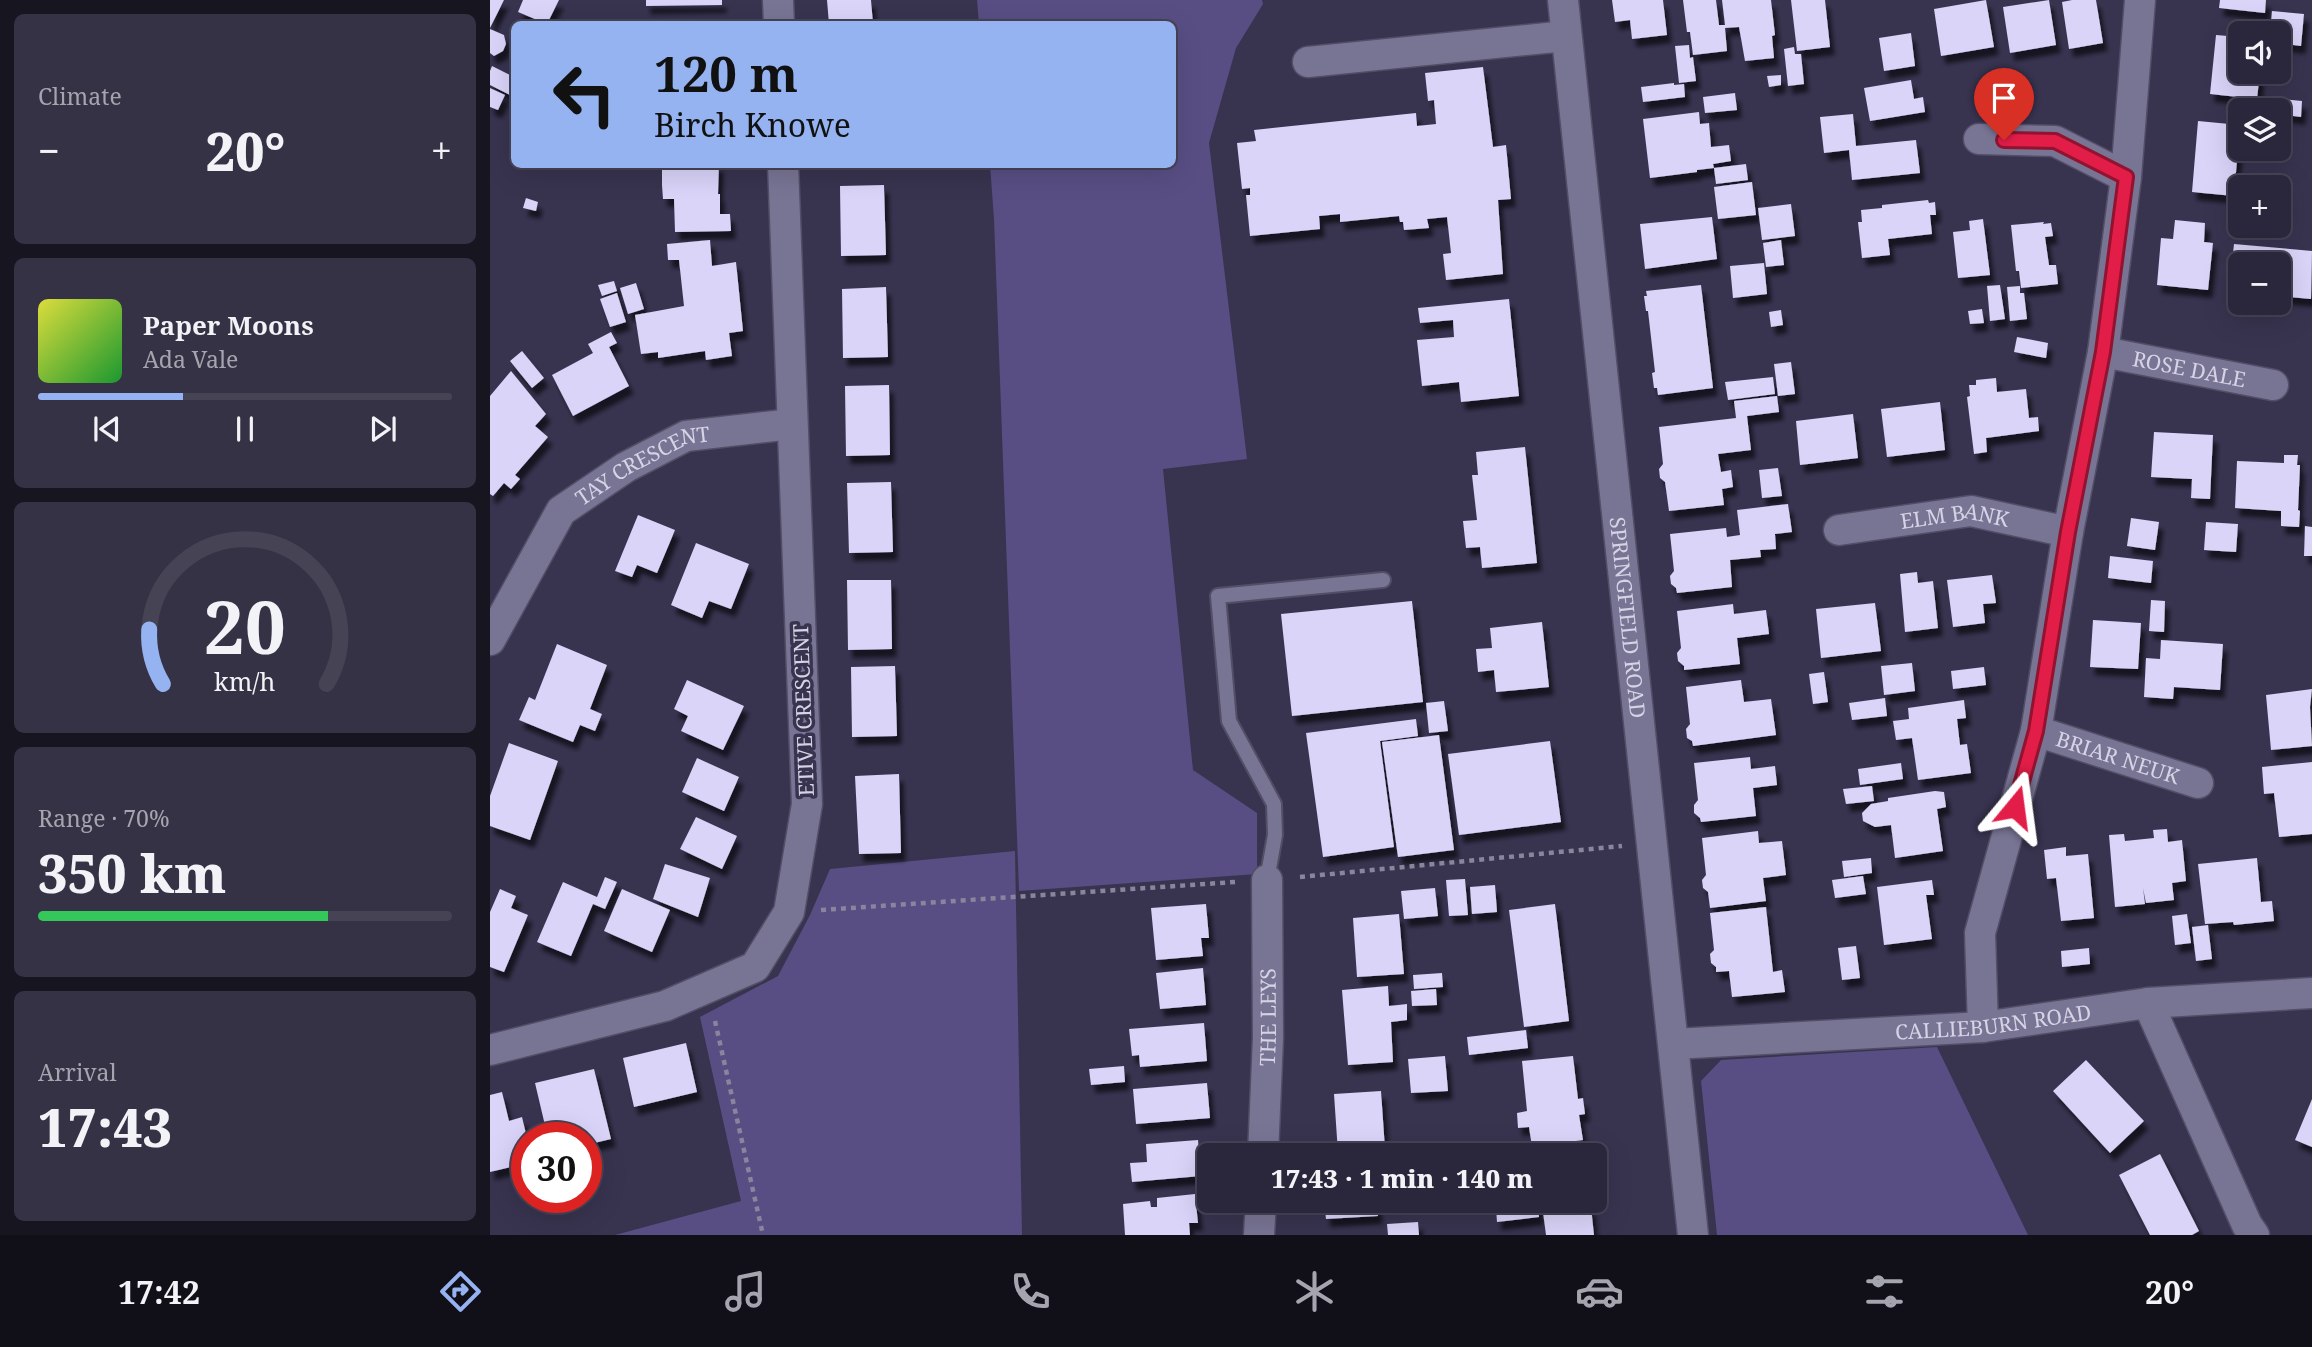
<!DOCTYPE html>
<html lang="en">
<head>
<meta charset="utf-8">
<style>
  :root { --surface:#2a263b; --page:#363246; --text:#f1f3f6; --muted:#a5a5af; --line:#464355; --accent:#95b2f1 }
  body { margin:0; font-family:"Noto Serif",serif; background:var(--page); color:var(--text); height:100vh; display:flex; flex-direction:column; font-size:26px; white-space:nowrap }
  * { box-sizing:border-box; margin:0 }
  p { font-size:23px; color:var(--muted) }
  .icon { flex:none; width:38px; height:38px; fill:none; stroke:currentColor; stroke-width:2; stroke-linecap:round; stroke-linejoin:round }
  .map { position:relative; flex:1; overflow:hidden }
  .side { display:flex; flex-direction:column; gap:14px; padding:14px; background:#171520; width:490px }
  .side>* { flex:none }
  .top-card { position:absolute; left:21px; top:21px; width:665px; height:147px; border-radius:10px; box-shadow:0 7px 28px #0002,0 0 0 2px var(--line); background:#95b2f1; color:#111; overflow:hidden }
  .buttons { position:absolute; left:1738px; top:21px; display:grid; gap:14px }
  .buttons a { display:grid; place-items:center; width:63px; height:63px; border-radius:10px; background:var(--surface); box-shadow:0 7px 28px #0002,0 0 0 2px var(--line); font-size:35px }
  .speed { position:absolute; left:21px; top:1122px; display:flex; gap:14px; font-size:35px; font-weight:700; text-align:center }
  .speed>* { display:grid; place-content:center; width:91px; height:91px; border-radius:50%; background:var(--surface); box-shadow:0 7px 28px #0002,0 0 0 2px var(--line); line-height:1 }
  .speed .limit { border:10px solid #d22; background:#fff; color:#111 }
  .pin { position:absolute; display:grid; place-items:center; width:60px; height:60px; color:#fff; margin:-72px -30px; border-radius:50% 50% 50% 0; rotate:-45deg; box-shadow:0 0 7px #0007 }
  .pin .icon { rotate:45deg }
  .me { position:absolute; width:77px; margin:-38px; rotate:16deg; stroke-linejoin:round; filter:drop-shadow(0 0 5px #0008) }
  .turn { display:flex; align-items:center; gap:24px; height:147px; padding:0 28px; font-size:32px }
  .turn .icon { width:91px; height:91px; stroke-width:2.5 }
  .turn b { display:block; font-size:49px; line-height:60px }
  .big { font-size:52px; font-weight:800; line-height:1.1 }
  .side .widget { flex:1; display:flex; flex-direction:column; justify-content:center; gap:10px; min-width:0; padding:0 24px; border-radius:10px; background:var(--page) }
  .side .dial { align-items:center; gap:0 }
  .dial svg { height:182px; overflow:visible; fill:none; stroke:var(--line); stroke-width:7; stroke-linecap:round; text-anchor:middle }
  .dial text { fill:var(--text); stroke:none }
  .song { display:flex; align-items:center; gap:21px }
  .cover { width:84px; height:84px; border-radius:10px; background:linear-gradient(135deg,hsl(60 70% 55%),hsl(130 70% 35%)) }
  .played { height:7px; border-radius:4px; background:linear-gradient(90deg,var(--accent) 35%,var(--line) 35%) }
  .keys { display:flex; justify-content:space-around; direction:ltr }
  .heat { display:flex; justify-content:space-between; align-items:center; font-size:38px; direction:ltr }
  .charge { height:10px; border-radius:5px; background:linear-gradient(90deg,#34c759 70%,var(--line) 0) }
  .trip { position:absolute; left:707px; top:1143px; width:410px; height:70px; border-radius:10px; background:var(--surface); box-shadow:0 7px 28px #0002,0 0 0 2px var(--line); font-weight:800; line-height:70px; text-align:center }
  .tabs { display:flex; height:112px; justify-content:space-around; align-items:center; background:#110f18; color:var(--muted) }
  .tabs .icon { width:49px; height:49px }
  .tabs .on { color:var(--accent) }
  .tabs b { font-size:32px; color:var(--text) }
  main { display:flex; flex:1; min-height:0 }
  .map>svg:first-child { display:block }
</style>
</head>
<body>
<main>
<section class="side">
<div class="widget"><p>Climate</p>
<div class="heat"><a>−</a><b class="big">20°</b><a>+</a></div>
</div>
<div class="widget">
<div class="song"><i class="cover"></i><div><b>Paper Moons</b><p>Ada Vale</p></div></div>
<div class="played"></div>
<div class="keys"><svg class="icon" aria-label="previous" viewBox="0 0 24 24"><path d="M18 5L8 12l10 7zM5 5v14"/></svg><svg class="icon" aria-label="pause" viewBox="0 0 24 24"><path d="M8 5v14M16 5v14"/></svg><svg class="icon" aria-label="next" viewBox="0 0 24 24"><path d="M6 5l10 7-10 7zM19 5v14"/></svg></div>
</div>
<div class="widget dial"><svg viewBox="0 0 100 80">
<path d="M14 69A42 42 0 1 1 86 69"/>
<path d="M14 69A42 42 0 0 1 8 45" stroke="#95b2f1"/>
<text x="50" y="56" font-size="32" font-weight="700">20</text>
<text x="50" y="72" font-size="11">km/h</text>
</svg></div>
<div class="widget"><p>Range · 70%</p><b class="big">350 km</b><div class="charge"></div></div>
<div class="widget"><p>Arrival</p><b class="big">17:43</b></div>
</section>
<div class="map">
<svg width="1822" height="1235" viewBox="0 0 1822 1235">
  <defs>
    <filter id="shadow"><feDropShadow dx="4.5" dy="8" stdDeviation="2" flood-color="#0009"/></filter>
  </defs>
  <rect width="100%" height="100%" fill="#38334f"/>
  <path fill="#584e84" d="M487,0H772L773,4L746,48L719,143L757,459L673,469L703,770L767,813V874L529,891L504,219L500,165L682,164V24H489Z
    M525,851L532,1235H125L251,1201L210,1017L288,976L320,915L340,869Z
    M1447,1047L1538,1235H1227L1211,1081L1231,1060Z"/>
  <path fill="#d9d4f8" filter="url(#shadow)" d="M0,0H14L0,28Z
    M33,0H69L57,24L28,12Z
    M156,0H232V5L156,6Z
    M337,0H381L383,24H339Z
    M1122,0H1173L1177,35L1142,39L1140,20L1125,22Z
    M1193,0H1226L1229,25H1235L1232,0H1281L1285,35L1282,36L1284,58L1255,61L1249,27L1235,28L1237,51L1203,55L1200,32H1197Z
    M1301,0H1335L1340,47L1307,51Z
    M1496,0L1504,47L1451,56L1444,9Z
    M1559,0L1566,45L1520,53L1513,7Z
    M1582,0H1606L1613,43L1579,49L1572,2Z
    M1730,0H1776L1775,13L1729,8Z
    M1782,11L1814,14L1811,46L1788,43V33H1780Z
    M0,29L14,35L16,44L13,51L4,56L0,53Z
    M1421,33L1425,66L1394,71L1389,38Z
    M1726,35L1750,37V72H1770L1767,99L1720,94Z
    M1199,45L1200,58L1203,57L1206,81L1189,83L1185,46Z
    M1304,47L1305,54H1311L1314,84L1298,86L1294,49Z
    M2,66L24,77V90L22,96L0,85V71Z
    M993,67L1003,147L1016,145L1021,199L1008,200L1013,274L956,280L953,254L961,253L957,217L937,219L939,228L914,230L913,222H910L909,216L850,222V214L829,216L830,229L760,236L756,195H760V188L752,189L747,143L766,141L764,130L926,113L927,126L946,124L944,100L938,101L935,73Z
    M1291,75V85L1279,87L1277,76Z
    M1421,80L1424,99L1433,97L1435,112L1380,121L1374,88Z
    M1184,83V85L1194,84L1195,97L1153,102L1151,87Z
    M0,88L15,95L8,110L0,107Z
    M1245,93L1247,110L1215,113L1213,97Z
    M1781,98L1812,101L1811,117L1788,114V110H1780Z
    M1209,112L1210,124L1219,123L1221,147L1239,145L1241,161L1223,164L1224,168L1207,170V172L1160,178L1153,119Z
    M1363,114L1366,146L1426,140L1430,173L1362,180L1359,150L1334,153L1330,117Z
    M1708,121L1750,125L1744,196L1702,192Z
    M182,164H229L228,194H230V214H240L241,231L185,232L184,199H173L172,185V168H182Z
    M1256,164L1258,180L1226,184L1224,168Z
    M1262,182L1266,215L1228,219L1224,187Z
    M394,185L396,255L351,256L350,186Z
    M36,198L48,202L46,211L33,208Z
    M1438,200L1439,203L1445,202L1446,215H1440L1442,234L1398,239L1400,255L1372,258L1368,222H1372L1371,210L1392,208V205Z
    M1301,204L1305,236L1272,240L1268,208Z
    M1222,217L1227,259L1155,269L1150,224Z
    M1493,219L1500,275L1468,278L1463,232L1480,230L1479,221Z
    M1685,220L1715,223L1714,242L1723,243L1718,290L1667,285L1671,238L1683,239Z
    M1554,222L1553,224L1561,223L1563,236L1555,237L1559,265H1566L1568,284L1531,288L1529,271H1526L1521,225Z
    M220,240L222,266L246,262L253,331L239,333L242,356L216,360L215,351L168,358V352L151,354L145,315L194,306L189,260H178L177,244Z
    M1291,240L1294,265L1276,267L1273,243Z
    M1744,244L1822,251L1821,299L1788,296V264H1750V292L1739,291Z
    M1274,263L1277,294L1243,298L1240,266Z
    M124,281L127,291L112,296L108,285Z
    M146,283L154,309L138,314L130,288Z
    M1211,285L1223,388L1168,395L1167,388H1164L1162,373L1165,372L1158,311H1156L1154,296H1157L1156,291Z
    M1510,285L1515,319L1500,321L1497,286Z
    M1530,286V293H1534L1537,319L1520,321L1517,287Z
    M396,287L398,357L353,358L352,289Z
    M127,293L136,322L120,327L110,299Z
    M1019,299L1029,396L971,402L969,382L932,386L927,340L964,337L963,320L930,323L928,308Z
    M1492,309L1494,323L1480,324L1478,311Z
    M1291,310L1293,325L1281,327L1279,312Z
    M121,332L127,343L119,347L139,386L83,416L62,375L103,353L98,344Z
    M1527,337L1558,343L1556,358L1524,352Z
    M32,351L54,378L42,388L20,361Z
    M1301,362L1305,394L1288,396L1284,364Z
    M21,371L56,414L45,426L58,437L25,475L30,479L21,489L14,483L3,496L0,494V396Z
    M1283,377L1285,394L1238,400L1235,382Z
    M1506,378L1507,392L1536,389L1539,418L1548,417L1549,431L1496,438L1497,452L1484,454L1477,397L1480,396L1479,385H1486V380Z
    M399,385L400,455L356,456L355,386Z
    M1287,396L1289,412L1257,416L1261,450L1228,454L1231,472L1241,470L1243,487L1232,489L1234,505L1179,511L1175,482L1170,478L1169,469L1173,464L1169,427L1246,418L1244,401Z
    M1450,402L1455,450L1397,457L1391,409Z
    M1363,414L1368,458L1310,465L1306,421Z
    M1664,432L1723,435L1720,499L1701,498L1702,479L1661,477Z
    M1035,447L1047,563L992,568L990,547L976,548L973,521L987,520L982,475H988L986,452Z
    M1794,455H1808L1807,465H1810L1808,510L1810,511L1809,527L1791,526V511L1745,508L1747,461L1794,463Z
    M1288,468L1292,496L1272,498L1269,470Z
    M401,482L403,552L359,553L357,483Z
    M1298,504L1302,532L1285,534L1286,549L1270,550L1271,557L1240,560L1242,587L1187,593L1186,588L1181,584L1180,576L1184,571L1180,534L1236,528L1237,537L1250,535L1247,510Z
    M148,515L185,530L167,573L147,565L142,577L125,571Z
    M1641,518L1669,522L1665,550L1637,546Z
    M1716,522L1748,524L1746,552L1714,550Z
    M1815,526L1822,527V556H1814Z
    M206,543L259,564L241,609L219,601L212,618L181,605Z
    M1620,556L1663,561L1661,583L1618,578Z
    M1427,572L1428,583L1443,581L1448,628L1415,632L1410,574Z
    M1502,575L1506,603L1493,604L1495,623L1463,627L1457,580Z
    M357,580H401L402,649L358,650Z
    M1661,600L1675,601L1674,632L1659,631Z
    M922,601L933,702L802,716L791,614Z
    M1385,603L1391,651L1331,658L1326,609Z
    M1243,604L1244,614L1276,610L1279,634L1247,638L1250,664L1194,670V666L1188,661L1187,653L1191,648L1187,611Z
    M1603,620L1651,623L1648,669L1600,667Z
    M1052,622L1059,687L1006,692L1004,670L988,672L986,649L1002,648L1000,628Z
    M1671,640L1733,644L1730,690L1684,687L1683,699L1654,697L1656,658L1670,659Z
    M67,644L117,665L100,709L112,714L105,731L90,725L83,742L29,720L39,697L45,700Z
    M1422,663L1425,691L1394,695L1391,666Z
    M405,666L407,736L362,737L361,667Z
    M1494,667L1496,685L1463,689L1461,671Z
    M1334,672L1338,702L1323,704L1319,674Z
    M197,680L254,706L233,750L191,731L198,716L184,709Z
    M1251,680L1254,702L1281,699L1286,735L1203,746L1202,741L1197,738L1196,729L1200,724L1196,687Z
    M1822,689L1820,707L1822,746L1781,750L1776,695Z
    M1395,698L1397,716L1362,720L1359,703Z
    M1474,700L1476,718L1467,719L1470,745L1477,744L1481,773L1428,780L1422,738L1406,740L1403,721L1419,719L1418,708Z
    M954,701L958,731L939,733L936,703Z
    M926,719L928,736L890,741L904,847L833,857L816,733Z
    M949,735L964,850L908,857L892,742Z
    M1060,741L1071,822L969,835L958,754Z
    M19,743L68,761L40,840L0,826V796Z
    M1260,757L1261,769L1285,766L1287,785L1263,788L1266,816L1211,822L1210,818L1204,813V805L1208,800L1204,763Z
    M207,758L249,777L234,811L192,792Z
    M1822,762V834L1789,837L1784,793L1774,794L1772,767Z
    M1411,763L1413,779L1370,785L1368,769Z
    M409,774L411,853L369,854L365,776Z
    M1382,786L1384,801L1356,804L1353,789Z
    M1445,791L1454,792L1456,807L1447,809L1453,851L1405,858L1401,825L1385,827L1373,821L1372,813L1381,804L1398,801V798Z
    M206,817L247,836L232,869L190,849Z
    M1677,829L1678,842L1692,840L1696,881L1682,883L1684,900L1656,903L1653,888L1655,904L1625,907L1619,835L1634,834L1635,841L1664,838L1663,830Z
    M1268,831L1269,843L1292,841L1296,875L1273,878L1276,901L1220,908L1218,892L1213,888L1212,880L1216,875L1212,838Z
    M1576,847V856L1598,854L1604,918L1571,921L1566,878L1557,879L1554,850Z
    M1381,858L1382,873L1354,877L1352,861Z
    M1767,858L1771,902L1782,901L1784,921L1744,925L1743,922L1715,924L1708,864Z
    M175,864L220,878L208,917L163,899Z
    M1373,876L1376,894L1345,898L1342,880Z
    M115,877L127,882L115,909L103,904L81,956L47,942L73,882L107,897Z
    M975,879L978,915L959,916L956,880Z
    M1442,880L1444,895H1436L1442,939L1394,945L1387,887Z
    M1005,885L1007,912L982,914L980,887Z
    M945,888L948,916L914,919L911,891Z
    M10,889L26,896L21,908L38,915L14,972L0,967V912Z
    M132,889L180,910L162,952L114,931Z
    M716,904L719,938H711L713,956L666,960L661,908Z
    M1065,904L1079,1021L1034,1027L1019,910Z
    M1276,907L1283,972L1292,970L1295,992L1242,997L1239,971L1226,972V967L1221,963L1220,954L1224,950L1220,913Z
    M909,914L914,974L867,977L863,918Z
    M1697,914L1701,943L1685,945L1682,916Z
    M1718,925L1722,959L1706,961L1702,927Z
    M1366,946L1370,978L1352,980L1348,948Z
    M1599,948L1600,964L1572,967L1571,951Z
    M713,968L716,1005L670,1009L666,973Z
    M952,973L953,987L924,989L923,975Z
    M898,986L899,1006L917,1004V1020L901,1022L903,1062L858,1065L852,990Z
    M946,989L947,1005L922,1006L921,991Z
    M714,1023L717,1061L650,1067L649,1055L642,1056L639,1029Z
    M1036,1030L1038,1048L979,1055L977,1037Z
    M196,1043L207,1092L144,1107L133,1058Z
    M955,1056L958,1091L921,1093L918,1059Z
    M1083,1056L1088,1099L1093,1098L1095,1114L1089,1115L1093,1140L1042,1147L1039,1127L1028,1128L1027,1113L1037,1111L1032,1061Z
    M1596,1060L1654,1121L1620,1153L1563,1091Z
    M634,1066L635,1082L601,1085L599,1069Z
    M104,1069L121,1139L96,1145V1138H58L45,1083Z
    M717,1083L720,1118L646,1124L643,1089Z
    M891,1091L895,1149L848,1153L844,1094Z
    M12,1092L19,1121L32,1117L37,1138V1163L0,1172V1095Z
    M1822,1099V1147L1805,1140Z
    M708,1140L711,1176L642,1182L640,1163L657,1162L656,1144Z
    M1670,1154L1709,1231L1702,1235H1660L1629,1175Z
    M705,1194L708,1223H699L700,1235H635L633,1204L660,1201L661,1207H667V1198Z
    M834,1200H887L888,1216L836,1219Z
    M1012,1200H1048L1049,1217L1007,1222L1006,1208L1013,1207Z
    M1101,1207L1104,1235H1056L1053,1212Z
    M928,1222L929,1235H898L897,1224Z"/>
  <g fill="none" stroke-linecap="round" stroke-linejoin="round">
    <defs>
      <path id="lane" d="M777,880L785,835L784,804L739,721L728,596L893,580"/>
      <g id="street">
        <path d="M288,0L289,24"/>
        <path id="s1" d="M1073,0L1203,1235"/>
        <path d="M818,62L1076,36"/>
        <path d="M1489,139L1565,141L1636,177"/>
        <path id="s2" d="M1613,352L1783,385"/>
        <path id="s3" d="M1349,530L1481,511L1578,532"/>
        <path id="s4" d="M0,640L71,511L136,467L196,436L302,424"/>
        <path id="s5" d="M1546,731L1708,783"/>
        <path d="M1658,1003L1757,1225L1764,1235"/>
        <path d="M1493,1027L1490,933L1546,731L1578,532L1613,352L1636,177L1650,0"/>
        <path id="s6" d="M1184,1044L1493,1027L1658,1003L1822,993"/>
        <path d="M0,1050L175,1006L265,967L299,912L317,804L293,164"/>
        <path id="s7" d="M773,1155L778,1038L777,880"/>
        <path d="M769,1235L771,1200"/>
      </g>
    </defs>
    <use href="#lane" stroke="#524e66" stroke-width="18"/>
    <use href="#street" stroke="#524e66" stroke-width="33"/>
    <path stroke="#88859c" stroke-width="4.5" stroke-dasharray="5 5" stroke-linecap="butt" d="M810,877L1132,846
      M331,910L745,882
      M225,1021L273,1235"/>
    <use href="#lane" stroke="#787494" stroke-width="14"/>
    <use href="#street" stroke="#787494" stroke-width="30"/>
  </g>
  <g fill="none" stroke-linecap="round" stroke-linejoin="round">
    <defs>
      <path id="route" d="M1514,140L1565,141L1636,177L1613,352L1578,532L1546,731L1525,807"/>
    </defs>
    <use href="#route" stroke="#92132f" stroke-width="18"/>
    <use href="#route" stroke="#e11d48" stroke-width="12"/>
  </g>
  <g text-anchor="middle" dominant-baseline="central" stroke-width="7" stroke-linejoin="round" paint-order="stroke">
    <g font-size="21" fill="#d5d3e5" stroke="#38334f">
      <text stroke="none"><textPath href="#s2" startOffset="88">ROSE DALE</textPath></text>
      <text stroke="none"><textPath href="#s4" startOffset="242">TAY CRESCENT</textPath></text>
      <text stroke="none"><textPath href="#s3" startOffset="117">ELM BANK</textPath></text>
      <text stroke="none"><textPath href="#s1" startOffset="621">SPRINGFIELD ROAD</textPath></text>
      <text transform="translate(313 710) rotate(-92)">ETIVE CRESCENT</text>
      <text stroke="none"><textPath href="#s5" startOffset="86">BRIAR NEUK</textPath></text>
      <text stroke="none"><textPath href="#s7" startOffset="138">THE LEYS</textPath></text>
      <text stroke="none"><textPath href="#s6" startOffset="320">CALLIEBURN ROAD</textPath></text>
    </g>
  </g>
</svg>
<div class="buttons">
<a><svg class="icon" aria-label="sound" viewBox="0 0 24 24"><path d="M4 9h4l5-4v14l-5-4H4zM17 9q2 3 0 6"/></svg></a>
<a><svg class="icon" aria-label="layers" viewBox="0 0 24 24"><path d="M12 4l9 5-9 5-9-5zM3 14l9 5 9-5"/></svg></a>
<a>+</a>
<a>−</a>
</div>
<div class="speed"><div class="limit">30</div></div>
<div class="pin" style="left:1514px;top:140px;background:#d93025"><svg class="icon" aria-label="arrive" viewBox="0 0 24 24"><path d="M6 21V4h12l-3 4 3 4H6"/></svg></div>
<svg class="me" style="left:1525px;top:807px" viewBox="-20 -20 40 40"><path d="M0-17L14 15 0 8-14 15z" fill="#e11d48" stroke="#fff" stroke-width="4"/></svg>
<div class="trip">17:43 · 1 min · 140 m</div>
<div class="top-card">
<div class="turn"><svg class="icon" aria-label="left" viewBox="0 0 24 24"><path d="M17 20v-9H6M10 6l-5 5 5 5"/></svg><div><b>120 m</b>Birch Knowe</div></div>
</div>
</div>
</main>
<nav class="tabs">
<b>17:42</b>
<svg class="icon on" aria-label="directions" viewBox="0 0 24 24"><path d="M12 3l9 9-9 9-9-9zM9 14v-3h6M13 9l2 2-2 2"/></svg>
<svg class="icon" aria-label="music" viewBox="0 0 24 24"><path d="M9 18V5l10-2v13"/><circle cx="6" cy="18" r="3"/><circle cx="16" cy="16" r="3"/></svg>
<svg class="icon" aria-label="phone" viewBox="0 0 24 24"><path d="M5 4h4l2 5-3 2q2 4 5 5l2-3 5 2v4C11 20 4 13 5 4z"/></svg>
<svg class="icon" aria-label="climate" viewBox="0 0 24 24"><path d="M12 3v18M4 7l16 10M4 17L20 7"/></svg>
<svg class="icon" aria-label="car" viewBox="0 0 24 24"><path d="M5 17H2v-5l4-1 3-4h7l3 4 3 1v5h-3M9 17h6M6 11h13"/><circle cx="7" cy="17" r="2"/><circle cx="17" cy="17" r="2"/></svg>
<svg class="icon" aria-label="filters" viewBox="0 0 24 24"><path d="M4 7h16M4 17h16"/><circle cx="9" cy="7" r="2"/><circle cx="15" cy="17" r="2"/></svg>
<b>20°</b>
</nav>
</body>
</html>
